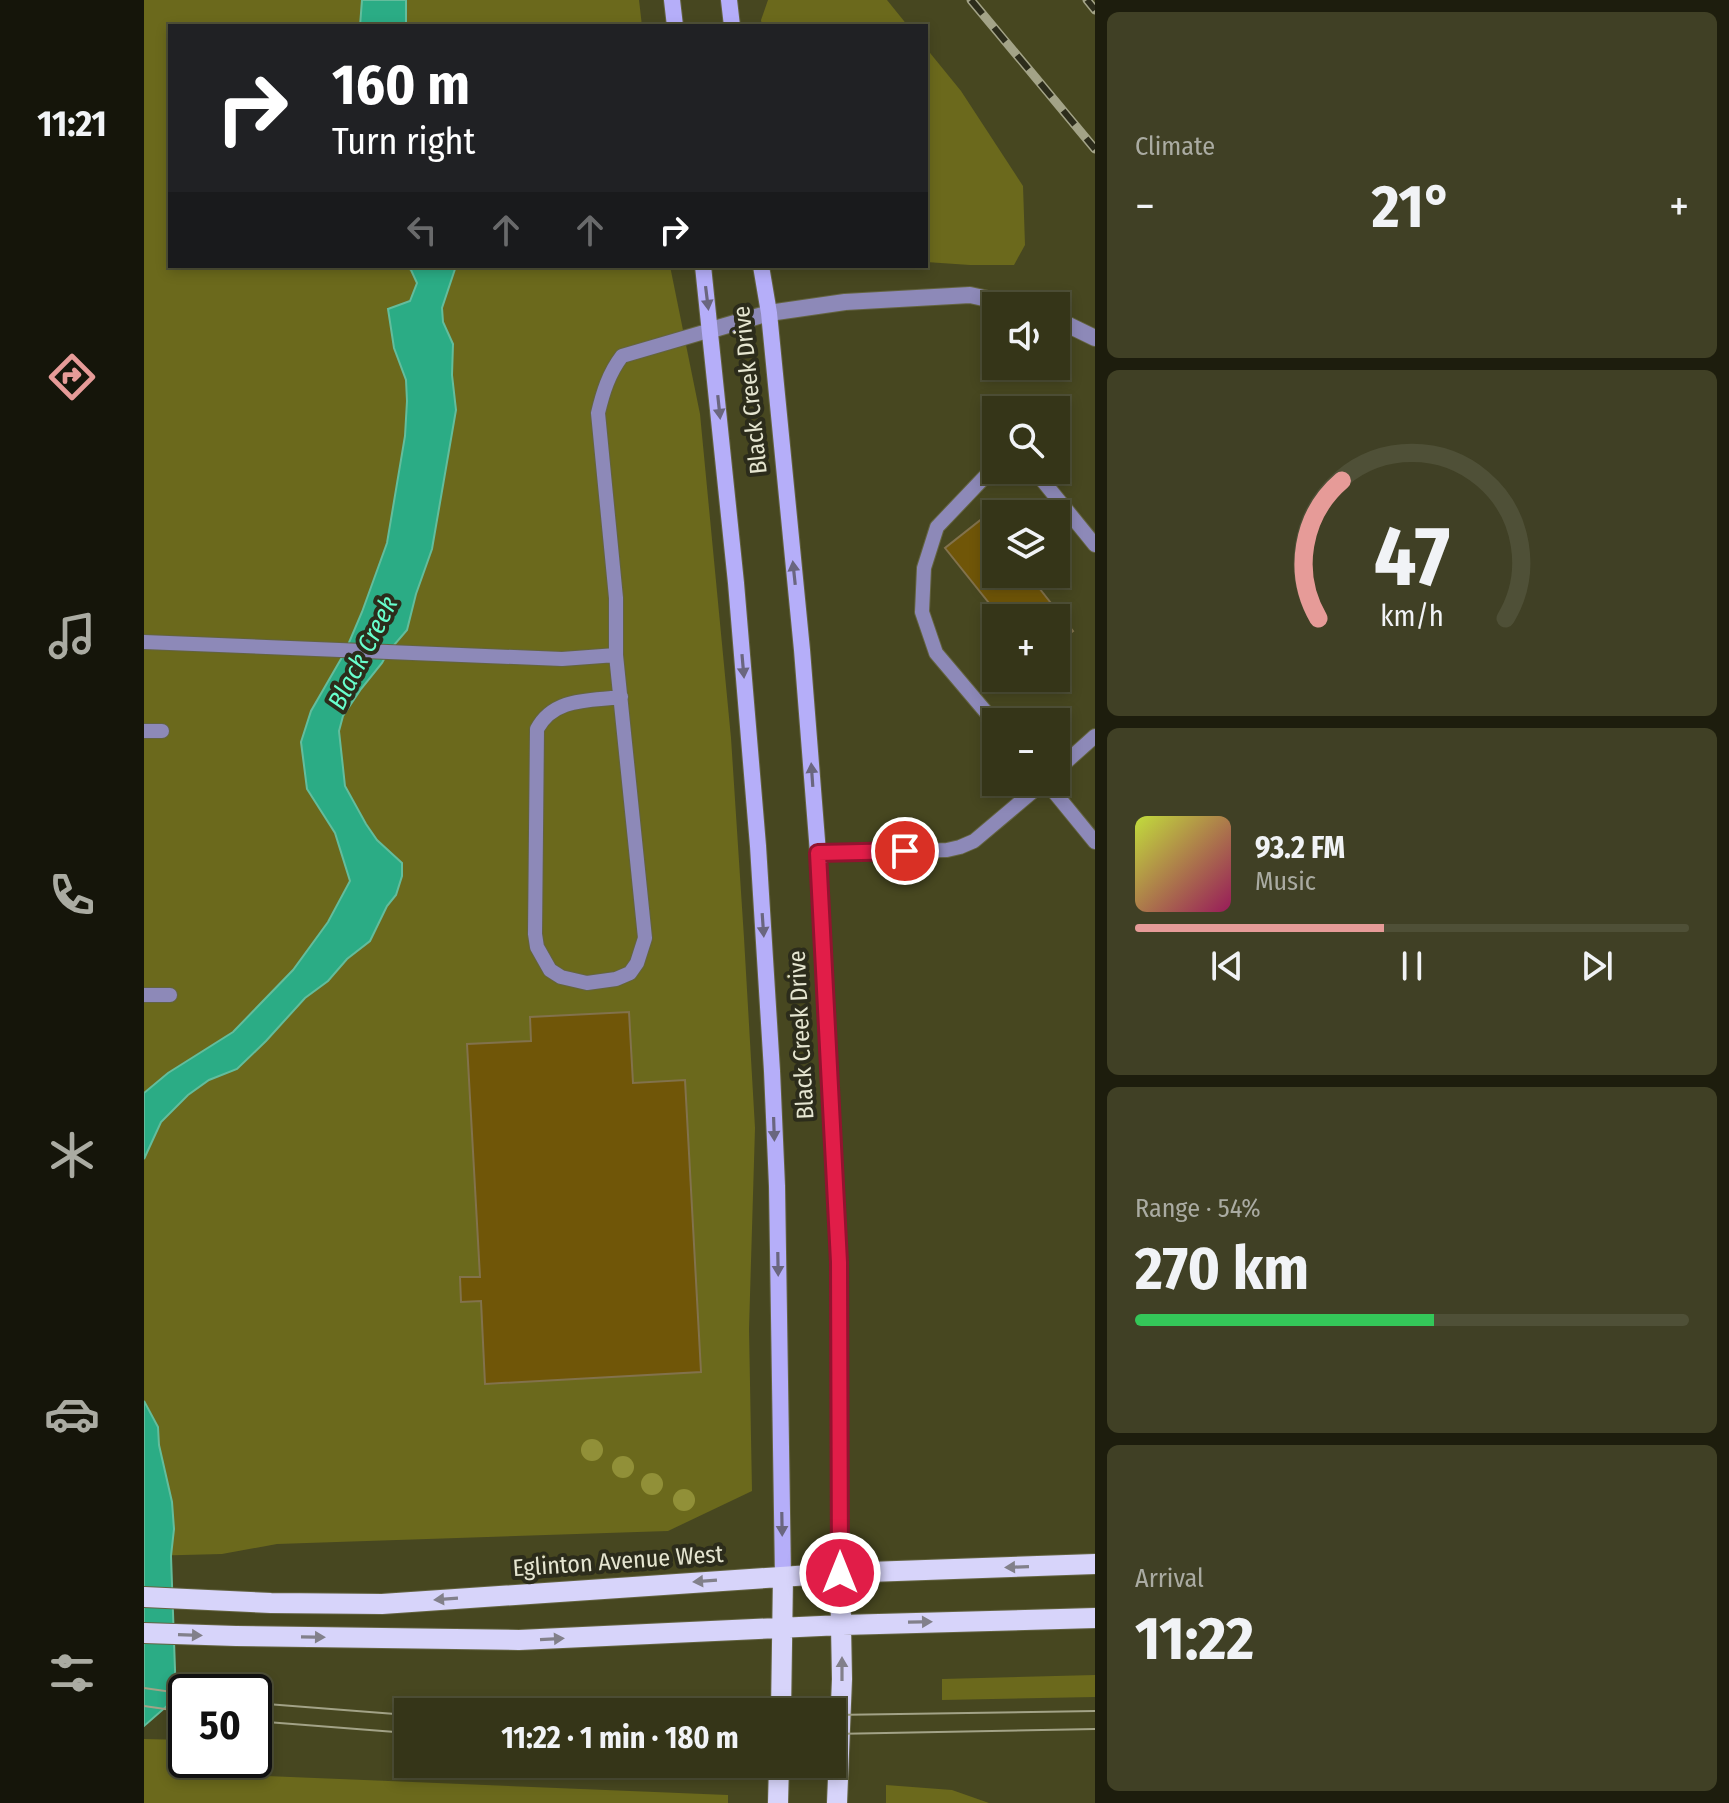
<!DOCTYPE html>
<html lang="en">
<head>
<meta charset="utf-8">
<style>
  :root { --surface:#353518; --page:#404025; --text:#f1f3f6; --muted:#aaaba2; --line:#4f5037; --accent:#e69b98 }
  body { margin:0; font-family:"Fira Sans Condensed",sans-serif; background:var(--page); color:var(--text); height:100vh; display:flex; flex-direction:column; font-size:30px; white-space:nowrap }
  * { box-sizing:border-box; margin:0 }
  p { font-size:26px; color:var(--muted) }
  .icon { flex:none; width:44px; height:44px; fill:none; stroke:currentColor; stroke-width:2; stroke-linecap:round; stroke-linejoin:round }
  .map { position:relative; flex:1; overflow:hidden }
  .drawer { display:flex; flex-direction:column; gap:12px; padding:12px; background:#1d1d0d; width:634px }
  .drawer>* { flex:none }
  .hud { position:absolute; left:24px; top:24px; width:760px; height:244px; border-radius:0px; box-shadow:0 4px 12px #0003,0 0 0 2px var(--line); background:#202124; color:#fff; overflow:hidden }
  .fabs { position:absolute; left:838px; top:292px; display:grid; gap:16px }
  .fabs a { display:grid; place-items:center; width:88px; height:88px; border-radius:0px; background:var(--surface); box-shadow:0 4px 12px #0003,0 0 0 2px var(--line); font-size:40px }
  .speed { position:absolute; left:24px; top:1674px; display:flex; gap:16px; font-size:40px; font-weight:700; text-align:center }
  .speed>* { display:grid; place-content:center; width:104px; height:104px; border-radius:50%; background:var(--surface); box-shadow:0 4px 12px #0003,0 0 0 2px var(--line); line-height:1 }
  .speed .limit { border:4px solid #111; border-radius:12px; background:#fff; color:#111 }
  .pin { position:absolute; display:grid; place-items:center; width:68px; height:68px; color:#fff; margin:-34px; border:4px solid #fff; border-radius:50%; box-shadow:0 2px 8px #0007 }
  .me { position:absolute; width:88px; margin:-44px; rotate:0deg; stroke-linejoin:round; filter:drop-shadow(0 0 6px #0008) }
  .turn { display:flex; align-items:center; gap:28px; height:168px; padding:0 32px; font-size:36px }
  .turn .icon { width:104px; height:104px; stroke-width:2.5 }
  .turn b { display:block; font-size:56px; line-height:68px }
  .lanes { display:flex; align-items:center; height:76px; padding:0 32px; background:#0003; justify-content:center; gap:40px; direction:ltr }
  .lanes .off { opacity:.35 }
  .big { font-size:60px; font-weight:700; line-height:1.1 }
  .drawer .widget { flex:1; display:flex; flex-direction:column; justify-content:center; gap:12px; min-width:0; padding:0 28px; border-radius:12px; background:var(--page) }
  .drawer .dial { align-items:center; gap:0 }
  .dial svg { height:208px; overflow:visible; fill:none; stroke:var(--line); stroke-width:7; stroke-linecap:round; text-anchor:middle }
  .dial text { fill:var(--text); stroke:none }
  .song { display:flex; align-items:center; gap:24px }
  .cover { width:96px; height:96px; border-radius:12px; background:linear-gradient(135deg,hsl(70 70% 55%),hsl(330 70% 35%)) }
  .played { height:8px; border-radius:4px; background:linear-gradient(90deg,var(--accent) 45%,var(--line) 45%) }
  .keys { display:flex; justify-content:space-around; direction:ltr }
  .heat { display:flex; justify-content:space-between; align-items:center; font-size:44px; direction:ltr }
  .charge { height:12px; border-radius:6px; background:linear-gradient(90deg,#34c759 54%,var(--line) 0) }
  .trip { position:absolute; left:250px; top:1698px; width:452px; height:80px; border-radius:0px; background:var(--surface); box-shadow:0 4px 12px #0003,0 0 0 2px var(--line); font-weight:700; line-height:80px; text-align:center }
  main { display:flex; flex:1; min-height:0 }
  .dock { display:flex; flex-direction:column; width:144px; justify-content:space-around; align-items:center; background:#15150a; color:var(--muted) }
  .dock .icon { width:56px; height:56px }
  .dock .current { color:var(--accent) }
  .dock b { font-size:36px; color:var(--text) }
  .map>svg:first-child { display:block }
</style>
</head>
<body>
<main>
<nav class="dock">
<b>11:21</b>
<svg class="icon current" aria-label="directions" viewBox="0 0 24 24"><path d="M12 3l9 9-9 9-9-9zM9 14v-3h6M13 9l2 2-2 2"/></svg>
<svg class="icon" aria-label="music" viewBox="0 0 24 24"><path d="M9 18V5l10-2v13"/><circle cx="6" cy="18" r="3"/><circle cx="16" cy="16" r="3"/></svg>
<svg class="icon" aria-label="phone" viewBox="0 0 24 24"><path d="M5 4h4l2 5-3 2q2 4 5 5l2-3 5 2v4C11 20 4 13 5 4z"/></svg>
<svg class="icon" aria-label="climate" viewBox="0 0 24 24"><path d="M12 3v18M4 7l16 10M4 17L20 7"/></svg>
<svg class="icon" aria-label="car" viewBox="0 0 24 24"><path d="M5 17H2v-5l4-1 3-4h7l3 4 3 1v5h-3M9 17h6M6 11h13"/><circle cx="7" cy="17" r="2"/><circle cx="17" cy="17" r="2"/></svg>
<svg class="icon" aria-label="filters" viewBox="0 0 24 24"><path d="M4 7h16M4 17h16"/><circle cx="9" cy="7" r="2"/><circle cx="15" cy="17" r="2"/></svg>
</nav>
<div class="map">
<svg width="951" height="1803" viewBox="0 0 951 1803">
  <rect width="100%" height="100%" fill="#474720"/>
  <path fill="#6b691c" d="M0,0H495L498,26H26V266H526L556,414L587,738L600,938L611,1128L605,1329L608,1491L524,1531L133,1544L78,1554L0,1556Z
    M624,0H743L764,26H618L617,20Z
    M782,48L817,91L879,186L881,245L870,265H826L782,262Z
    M951,1675V1697L798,1700V1679Z
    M0,1739L42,1740V1760H97L99,1775L584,1795V1803H0Z
    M742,1785L808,1790L845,1803H742Z"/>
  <path fill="#2bac85" stroke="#63bd9c" stroke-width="2" d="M218,0H262V26H216Z
    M261,266H312L298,308L299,322L309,344L308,375L312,410L288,549L272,594L263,630L244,652L238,663L217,689L199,716L195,731L201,786L222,824L233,840L258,863V876L252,895L243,906L226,941L203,959L184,981L161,998L122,1041L93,1069L65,1080L44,1095L17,1122L0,1159V1093L24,1073L89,1032L149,970L184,922L206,881L191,833L163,789L157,742L167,711L201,652L218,612L243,543L261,436L263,401L262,380L250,348L244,309L266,301L273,283L267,270Z
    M0,1401L14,1427L15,1445L28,1502L30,1529L27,1556L32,1698L0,1726Z"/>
  <path fill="#705608" stroke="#82724c" stroke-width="2" d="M839,518L852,535V574H884L929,631L912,644V618H857L801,548Z
    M485,1012L489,1083L541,1080L557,1372L341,1384L337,1301L317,1302L316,1277H336L323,1044L387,1041L386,1017Z"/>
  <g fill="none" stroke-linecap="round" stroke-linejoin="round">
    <defs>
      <path id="service" d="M852,465L793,527L780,568L778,612L792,653L852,724
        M890,470L951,545
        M0,642L418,659L472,655
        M477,697C446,701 410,697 393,729L391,934L393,947L406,970L417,977L443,983L472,979L486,973L493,963L501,938L472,655V598L454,413C459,392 465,373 478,356L567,330
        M0,731H18
        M912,771L951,736
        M902,782L951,842
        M674,853L803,850L816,847L830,841L900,782
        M0,995H26"/>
      <path id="minor" d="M912,319L951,338
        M567,330L625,313L701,302L826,295L875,306"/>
      <path id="secondary" d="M528,0L531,26
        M585,0L588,26
        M559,266L592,583L614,846L628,1071L633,1186L639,1577
        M617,266L625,313L658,650L674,853L695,1262L696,1573"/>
      <path id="primary" d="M0,1597L127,1603L238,1604L696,1573L951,1564
        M0,1633L92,1636L375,1640L698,1625L951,1618
        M637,1712L639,1577
        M634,1803L635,1764
        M693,1803L698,1679L696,1573"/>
    </defs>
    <use href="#service" stroke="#636340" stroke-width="16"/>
    <use href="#minor" stroke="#636340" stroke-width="18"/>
    <use href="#secondary" stroke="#636340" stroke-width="18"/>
    <use href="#primary" stroke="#636340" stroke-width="22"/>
    <use href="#service" stroke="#8d89b8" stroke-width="14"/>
    <use href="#minor" stroke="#8d89b8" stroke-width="16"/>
    <use href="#secondary" stroke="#b5aef9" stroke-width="16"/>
    <use href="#primary" stroke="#d7d4fa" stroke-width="20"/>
    <path stroke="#a3a387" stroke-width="2" d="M0,1688L42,1694
      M110,1703L264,1715
      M0,1706L42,1712
      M688,1715L951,1711
      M110,1721L264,1733
      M688,1734L951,1729"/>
    <defs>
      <path id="rail" d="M827,0L951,149
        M943,0L951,10"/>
    </defs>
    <use href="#rail" stroke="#a3a387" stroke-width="9"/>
    <use href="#rail" stroke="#2c2c1b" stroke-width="6" stroke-dasharray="18" stroke-linecap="butt"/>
  </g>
  <g fill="#919038">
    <circle cx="448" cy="1450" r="11"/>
    <circle cx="479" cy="1467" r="11"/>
    <circle cx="508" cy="1484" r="11"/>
    <circle cx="540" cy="1500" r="11"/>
  </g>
  <defs><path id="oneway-solid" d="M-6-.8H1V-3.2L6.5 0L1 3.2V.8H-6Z" transform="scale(2)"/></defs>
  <g fill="#6a667f">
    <use href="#oneway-solid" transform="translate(563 298) rotate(83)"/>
    <use href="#oneway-solid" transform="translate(575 407) rotate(84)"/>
    <use href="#oneway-solid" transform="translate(650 573) rotate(-96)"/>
    <use href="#oneway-solid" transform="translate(599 666) rotate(85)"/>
    <use href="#oneway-solid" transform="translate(668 775) rotate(-94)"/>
    <use href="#oneway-solid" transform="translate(619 925) rotate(86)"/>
    <use href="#oneway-solid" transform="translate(630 1129) rotate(88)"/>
    <use href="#oneway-solid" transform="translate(634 1264) rotate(89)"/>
    <use href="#oneway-solid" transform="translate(638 1524) rotate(89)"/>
  </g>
  <g fill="#82808a">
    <use href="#oneway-solid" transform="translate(873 1567) rotate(178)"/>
    <use href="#oneway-solid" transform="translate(561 1581) rotate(176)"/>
    <use href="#oneway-solid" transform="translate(302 1599) rotate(176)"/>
    <use href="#oneway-solid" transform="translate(776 1622) rotate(-1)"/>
    <use href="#oneway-solid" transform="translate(46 1635) rotate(2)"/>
    <use href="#oneway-solid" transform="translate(169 1637) rotate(1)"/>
    <use href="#oneway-solid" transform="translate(408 1639) rotate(-3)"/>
    <use href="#oneway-solid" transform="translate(698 1669) rotate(-90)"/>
  </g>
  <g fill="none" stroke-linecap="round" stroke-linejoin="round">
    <defs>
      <path id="route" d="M696,1573L695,1262L674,853L761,851"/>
    </defs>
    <use href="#route" stroke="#92132f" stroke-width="20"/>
    <use href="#route" stroke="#e11d48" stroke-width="14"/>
  </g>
  <g text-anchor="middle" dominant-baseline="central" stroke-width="8" stroke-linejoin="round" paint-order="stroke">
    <g font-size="24" fill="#e5e5d0" stroke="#2c2c1b">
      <text transform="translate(606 390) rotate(-96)">Black Creek Drive</text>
      <text transform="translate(657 1035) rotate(-93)">Black Creek Drive</text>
      <text transform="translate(474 1561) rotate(-4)">Eglinton Avenue West</text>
    </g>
    <g font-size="26" font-style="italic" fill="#68ffcd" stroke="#2c2c1b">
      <text transform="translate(219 653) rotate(-63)">Black Creek</text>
    </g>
  </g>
</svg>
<div class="fabs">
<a><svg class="icon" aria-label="sound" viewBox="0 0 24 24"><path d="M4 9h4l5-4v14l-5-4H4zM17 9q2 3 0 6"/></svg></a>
<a><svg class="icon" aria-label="search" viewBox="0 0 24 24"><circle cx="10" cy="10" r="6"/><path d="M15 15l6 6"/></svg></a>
<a><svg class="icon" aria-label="layers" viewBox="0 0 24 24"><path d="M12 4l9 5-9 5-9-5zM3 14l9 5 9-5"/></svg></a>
<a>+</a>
<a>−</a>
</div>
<div class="speed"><div class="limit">50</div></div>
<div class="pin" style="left:761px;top:851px;background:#d93025"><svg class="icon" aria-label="arrive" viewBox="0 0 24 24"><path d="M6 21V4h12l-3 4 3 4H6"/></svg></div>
<svg class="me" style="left:696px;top:1573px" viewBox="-20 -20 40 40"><circle r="17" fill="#e11d48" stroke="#fff" stroke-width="3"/><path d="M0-11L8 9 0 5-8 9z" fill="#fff"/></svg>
<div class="trip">11:22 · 1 min · 180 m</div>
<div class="hud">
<div class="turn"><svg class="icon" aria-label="right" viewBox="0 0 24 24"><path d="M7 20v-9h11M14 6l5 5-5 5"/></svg><div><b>160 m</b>Turn right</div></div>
<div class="lanes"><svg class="icon off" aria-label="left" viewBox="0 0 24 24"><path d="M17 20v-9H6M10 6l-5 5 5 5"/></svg><svg class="icon off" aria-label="ahead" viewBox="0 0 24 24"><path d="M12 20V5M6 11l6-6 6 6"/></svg><svg class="icon off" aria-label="ahead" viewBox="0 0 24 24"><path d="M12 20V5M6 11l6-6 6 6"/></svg><svg class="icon" aria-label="right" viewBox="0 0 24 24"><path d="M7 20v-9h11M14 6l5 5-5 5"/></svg></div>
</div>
</div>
<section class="drawer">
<div class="widget"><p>Climate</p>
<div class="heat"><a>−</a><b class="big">21°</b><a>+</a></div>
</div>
<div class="widget dial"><svg viewBox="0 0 100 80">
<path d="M14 69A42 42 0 1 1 86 69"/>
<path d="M14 69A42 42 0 0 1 23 16" stroke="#e69b98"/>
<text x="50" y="56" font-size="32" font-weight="700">47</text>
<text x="50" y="72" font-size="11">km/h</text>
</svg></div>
<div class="widget">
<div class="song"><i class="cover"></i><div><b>93.2 FM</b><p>Music</p></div></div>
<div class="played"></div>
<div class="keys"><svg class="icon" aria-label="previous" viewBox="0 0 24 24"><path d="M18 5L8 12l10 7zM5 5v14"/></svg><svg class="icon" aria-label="pause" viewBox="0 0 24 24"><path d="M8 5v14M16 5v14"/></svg><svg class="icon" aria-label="next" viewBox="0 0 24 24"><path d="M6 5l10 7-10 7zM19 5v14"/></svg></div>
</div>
<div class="widget"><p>Range · 54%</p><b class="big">270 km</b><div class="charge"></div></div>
<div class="widget"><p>Arrival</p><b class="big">11:22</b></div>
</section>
</main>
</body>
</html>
